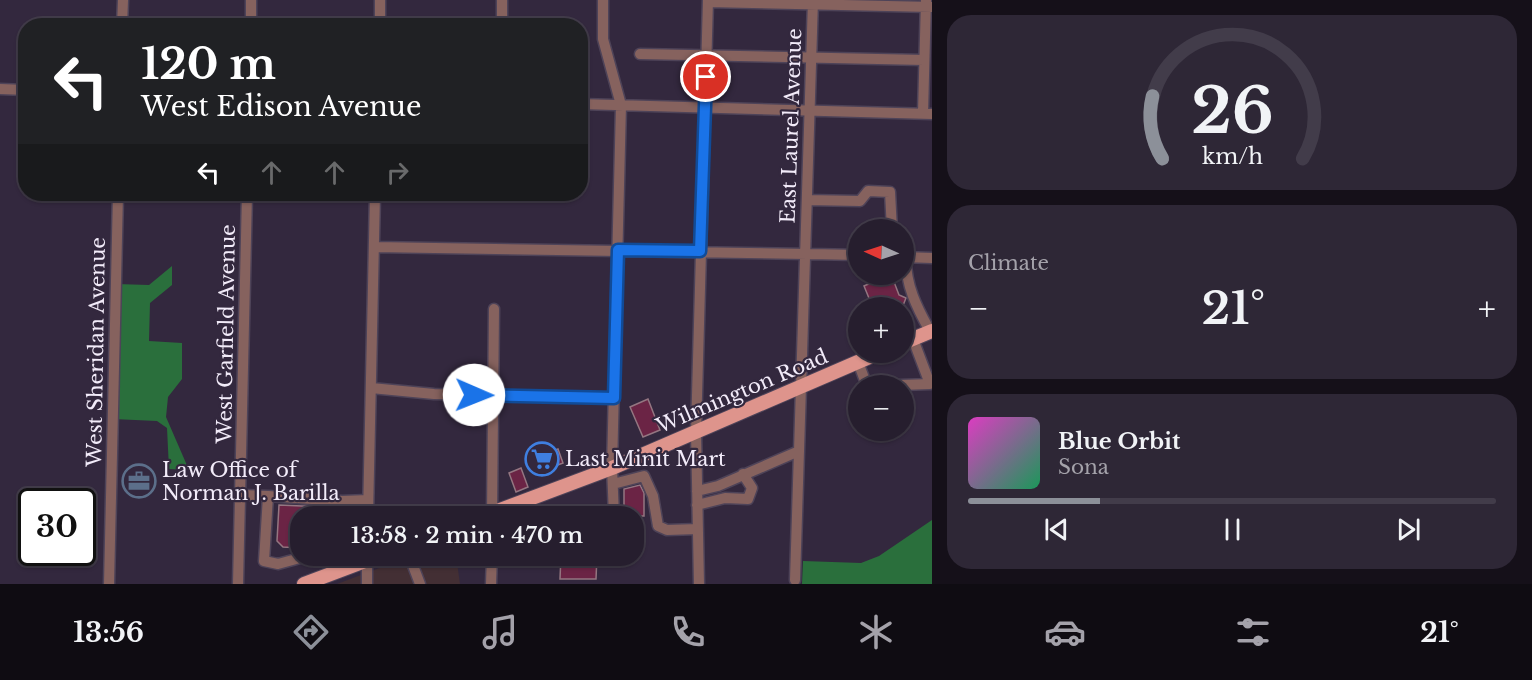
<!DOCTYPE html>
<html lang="en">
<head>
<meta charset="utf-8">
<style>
  :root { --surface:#261e2e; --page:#2e2736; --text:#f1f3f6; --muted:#a4a2aa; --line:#423c4a; --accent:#8c9099 }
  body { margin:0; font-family:"Libre Baskerville",serif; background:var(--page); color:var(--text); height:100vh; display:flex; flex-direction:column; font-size:22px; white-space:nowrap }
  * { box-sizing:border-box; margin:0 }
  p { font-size:20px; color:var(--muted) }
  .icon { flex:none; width:33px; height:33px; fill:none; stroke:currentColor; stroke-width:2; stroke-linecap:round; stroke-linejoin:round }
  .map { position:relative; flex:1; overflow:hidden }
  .panel { display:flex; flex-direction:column; gap:15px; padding:15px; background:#151019; width:600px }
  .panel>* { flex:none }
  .hud { position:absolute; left:18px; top:18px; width:570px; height:183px; border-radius:24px; box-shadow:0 2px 4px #0004,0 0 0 2px var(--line); background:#202124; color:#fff; overflow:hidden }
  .needle { width:39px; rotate:273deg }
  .tools { position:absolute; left:848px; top:219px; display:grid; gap:12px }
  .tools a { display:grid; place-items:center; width:66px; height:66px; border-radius:50%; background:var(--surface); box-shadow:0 2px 4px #0004,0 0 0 2px var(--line); font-size:30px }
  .speed { position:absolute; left:18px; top:488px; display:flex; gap:12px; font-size:30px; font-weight:700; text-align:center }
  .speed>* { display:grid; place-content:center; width:78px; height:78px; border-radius:50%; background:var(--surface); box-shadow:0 2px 4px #0004,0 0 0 2px var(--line); line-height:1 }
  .speed .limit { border:3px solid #111; border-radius:9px; background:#fff; color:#111 }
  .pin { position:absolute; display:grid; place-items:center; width:51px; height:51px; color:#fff; margin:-26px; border:3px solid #fff; border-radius:50%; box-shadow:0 2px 6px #0007 }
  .me { position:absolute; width:66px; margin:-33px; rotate:91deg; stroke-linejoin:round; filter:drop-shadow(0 0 4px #0008) }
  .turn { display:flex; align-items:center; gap:21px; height:126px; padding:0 24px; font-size:27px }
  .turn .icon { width:78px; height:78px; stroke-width:2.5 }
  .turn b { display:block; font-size:42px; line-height:51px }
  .lanes { display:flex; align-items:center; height:57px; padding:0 24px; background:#0003; justify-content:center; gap:30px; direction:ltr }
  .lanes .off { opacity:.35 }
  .big { font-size:45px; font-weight:600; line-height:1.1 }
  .panel .card { flex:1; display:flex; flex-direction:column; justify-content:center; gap:9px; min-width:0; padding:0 21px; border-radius:24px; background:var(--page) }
  .panel .dial { align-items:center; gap:0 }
  .dial svg { height:156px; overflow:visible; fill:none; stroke:var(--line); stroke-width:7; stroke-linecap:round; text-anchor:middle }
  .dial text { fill:var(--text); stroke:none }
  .song { display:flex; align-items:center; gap:18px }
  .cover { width:72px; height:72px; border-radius:9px; background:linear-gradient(135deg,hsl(310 70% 55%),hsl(150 70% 35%)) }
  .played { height:6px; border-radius:3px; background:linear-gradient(90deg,var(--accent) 25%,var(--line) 25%) }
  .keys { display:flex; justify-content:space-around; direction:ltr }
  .heat { display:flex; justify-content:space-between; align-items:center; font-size:33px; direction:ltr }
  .trip { position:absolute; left:290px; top:506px; width:354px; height:60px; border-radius:24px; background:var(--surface); box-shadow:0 2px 4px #0004,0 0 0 2px var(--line); font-weight:600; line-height:60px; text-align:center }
  .tab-bar { display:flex; height:96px; justify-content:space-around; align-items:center; background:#0f0c12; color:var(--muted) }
  .tab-bar .icon { width:42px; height:42px }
  .tab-bar .current { color:var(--accent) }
  .tab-bar b { font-size:27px; color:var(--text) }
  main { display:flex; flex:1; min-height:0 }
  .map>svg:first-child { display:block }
</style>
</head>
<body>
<main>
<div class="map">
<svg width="932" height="584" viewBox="0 0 932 584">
  <rect width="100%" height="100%" fill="#33283e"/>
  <path fill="#432f34" d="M414,555H456L460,584H337Z"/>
  <path fill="#2a6f3c" d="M172,266V285L150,303L149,341L182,343V379L168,397L166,417L189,470L169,469L167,428L157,421L113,419L116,284L149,285Z
    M932,520V584H802L803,561L861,563L879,556Z"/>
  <path fill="#6b2445" stroke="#947681" stroke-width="1.5" d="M891,274L899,295L906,298L902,308H873L864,286Z
    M648,399L660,430L643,437L630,407Z
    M558,449L563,463L536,473L531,459Z
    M132,468L150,469L149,494L131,493V486L129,485Z
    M521,468L528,487L516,492L509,473Z
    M640,485L644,493V516H624V489Z
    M279,505L325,507V516H300V548L283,547L277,541Z
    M561,555H597L596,579H560Z"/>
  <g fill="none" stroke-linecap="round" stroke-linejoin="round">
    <defs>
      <path id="minor" d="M603,0V39L621,105L612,468L614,516
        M708,2L932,7
        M122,26L123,0
        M251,26V0
        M380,26V0
        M502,26V0
        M640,54L924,60
        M0,89L26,90
        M580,104L932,114
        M923,113L926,0
        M807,200L860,201L868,191L890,192L892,230
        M374,247C536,251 697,251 858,255
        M903,257L932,258
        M906,257C905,284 917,308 930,331
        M858,362L867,386
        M872,386L930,384L913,339
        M371,388L434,394L614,398
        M613,484L644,476L653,496L658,526L667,530L698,529
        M697,491L718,486L799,451
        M241,495L268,496L264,561L278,564L311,555
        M268,496L342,501
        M697,505L725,498L748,499L752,488L743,474
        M340,516L342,501L368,500
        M368,516L375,194
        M492,516L494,309
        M338,555L343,569
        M367,555V584
        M409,555L420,584
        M795,580L813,0
        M109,584L118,194
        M238,584L247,194
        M491,584L492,555
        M699,584L696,432L708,0"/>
      <path id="major" d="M903,343L932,331
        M484,516L612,468L881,352
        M304,584L381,555"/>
    </defs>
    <use href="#minor" stroke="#4e4358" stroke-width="13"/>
    <use href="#major" stroke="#4e4358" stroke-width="16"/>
    <use href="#minor" stroke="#86625e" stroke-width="10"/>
    <use href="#major" stroke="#de948c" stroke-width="14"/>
  </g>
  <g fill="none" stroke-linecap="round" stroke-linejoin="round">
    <defs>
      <path id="route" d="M474,395L614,398L618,250L700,251L706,77"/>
    </defs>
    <use href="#route" stroke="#114b97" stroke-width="15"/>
    <use href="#route" stroke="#1a73e8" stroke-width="10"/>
  </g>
  <defs>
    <symbol id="supermarket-ring" viewBox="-11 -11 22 22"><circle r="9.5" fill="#33283e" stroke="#3f7fe0" stroke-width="1.5"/><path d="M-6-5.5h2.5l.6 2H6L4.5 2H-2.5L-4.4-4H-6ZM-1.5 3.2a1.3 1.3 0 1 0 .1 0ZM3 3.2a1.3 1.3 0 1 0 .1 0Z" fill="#3f7fe0"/></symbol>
    <symbol id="office-ring" viewBox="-11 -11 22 22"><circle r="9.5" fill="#33283e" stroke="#5c6f8a" stroke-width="1.5"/><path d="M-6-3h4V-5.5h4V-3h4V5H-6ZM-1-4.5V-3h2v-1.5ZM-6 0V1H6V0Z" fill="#5c6f8a"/></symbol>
  </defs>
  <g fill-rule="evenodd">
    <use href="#supermarket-ring" x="523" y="440" width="38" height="38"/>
    <use href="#office-ring" x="120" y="462" width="38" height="38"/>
  </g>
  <g text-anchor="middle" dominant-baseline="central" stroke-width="4.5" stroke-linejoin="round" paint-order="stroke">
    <g font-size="20" fill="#f2ebf9" stroke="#33283e">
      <text transform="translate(791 126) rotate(-88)">East Laurel Avenue</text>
      <text transform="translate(226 334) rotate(-89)">West Garfield Avenue</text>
      <text transform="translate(96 352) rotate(-89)">West Sheridan Avenue</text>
      <text transform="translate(742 391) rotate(-23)">Wilmington Road</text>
    </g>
    <g font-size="20" fill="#f2ebf9" stroke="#33283e" text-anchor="start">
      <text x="565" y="459">Last Minit Mart</text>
      <text x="162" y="470">Law Office of<tspan x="162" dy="23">Norman J. Barilla</tspan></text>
    </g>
  </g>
</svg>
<div class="tools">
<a><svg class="needle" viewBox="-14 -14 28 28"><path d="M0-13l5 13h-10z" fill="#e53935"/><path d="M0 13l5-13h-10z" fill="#a4a2aa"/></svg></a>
<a>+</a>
<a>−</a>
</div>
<div class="speed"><div class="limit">30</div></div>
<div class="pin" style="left:706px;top:77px;background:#d93025"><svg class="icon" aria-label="arrive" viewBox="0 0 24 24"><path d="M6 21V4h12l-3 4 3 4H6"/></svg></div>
<svg class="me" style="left:474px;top:395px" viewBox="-20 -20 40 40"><circle r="19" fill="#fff"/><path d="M0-13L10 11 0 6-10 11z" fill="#1a73e8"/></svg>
<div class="trip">13:58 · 2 min · 470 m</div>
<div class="hud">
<div class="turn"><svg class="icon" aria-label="left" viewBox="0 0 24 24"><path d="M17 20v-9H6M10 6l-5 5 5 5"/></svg><div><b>120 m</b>West Edison Avenue</div></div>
<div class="lanes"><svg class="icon" aria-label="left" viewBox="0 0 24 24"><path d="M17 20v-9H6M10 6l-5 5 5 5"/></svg><svg class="icon off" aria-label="ahead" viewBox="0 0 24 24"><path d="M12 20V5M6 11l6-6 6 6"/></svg><svg class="icon off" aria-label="ahead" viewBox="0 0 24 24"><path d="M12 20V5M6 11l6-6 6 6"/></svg><svg class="icon off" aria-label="right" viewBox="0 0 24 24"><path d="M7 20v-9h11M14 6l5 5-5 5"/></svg></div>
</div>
</div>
<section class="panel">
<div class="card dial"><svg viewBox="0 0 100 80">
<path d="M14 69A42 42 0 1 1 86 69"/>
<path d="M14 69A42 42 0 0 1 9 37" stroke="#8c9099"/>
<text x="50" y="56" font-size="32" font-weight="700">26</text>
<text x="50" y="72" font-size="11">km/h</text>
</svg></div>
<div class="card"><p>Climate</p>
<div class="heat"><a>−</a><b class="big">21°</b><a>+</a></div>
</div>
<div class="card">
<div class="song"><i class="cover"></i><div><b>Blue Orbit</b><p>Sona</p></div></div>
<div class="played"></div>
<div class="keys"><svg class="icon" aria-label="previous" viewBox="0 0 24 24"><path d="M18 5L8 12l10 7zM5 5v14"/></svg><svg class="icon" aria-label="pause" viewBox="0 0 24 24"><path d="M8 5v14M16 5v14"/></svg><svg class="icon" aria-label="next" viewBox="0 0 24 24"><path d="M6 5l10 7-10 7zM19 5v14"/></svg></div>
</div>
</section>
</main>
<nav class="tab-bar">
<b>13:56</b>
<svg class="icon current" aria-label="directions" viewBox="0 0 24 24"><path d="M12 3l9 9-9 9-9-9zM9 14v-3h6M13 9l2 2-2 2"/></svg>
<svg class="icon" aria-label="music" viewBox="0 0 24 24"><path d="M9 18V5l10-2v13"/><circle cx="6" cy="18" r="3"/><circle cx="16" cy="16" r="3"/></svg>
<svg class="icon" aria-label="phone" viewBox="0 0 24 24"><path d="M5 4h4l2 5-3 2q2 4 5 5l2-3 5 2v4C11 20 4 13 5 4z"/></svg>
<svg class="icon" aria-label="climate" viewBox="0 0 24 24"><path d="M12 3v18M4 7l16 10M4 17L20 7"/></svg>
<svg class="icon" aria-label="car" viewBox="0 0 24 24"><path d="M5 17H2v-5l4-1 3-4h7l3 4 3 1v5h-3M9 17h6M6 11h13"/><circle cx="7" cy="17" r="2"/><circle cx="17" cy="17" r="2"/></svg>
<svg class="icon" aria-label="filters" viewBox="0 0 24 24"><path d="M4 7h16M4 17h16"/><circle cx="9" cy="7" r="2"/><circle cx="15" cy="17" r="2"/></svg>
<b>21°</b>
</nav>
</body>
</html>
